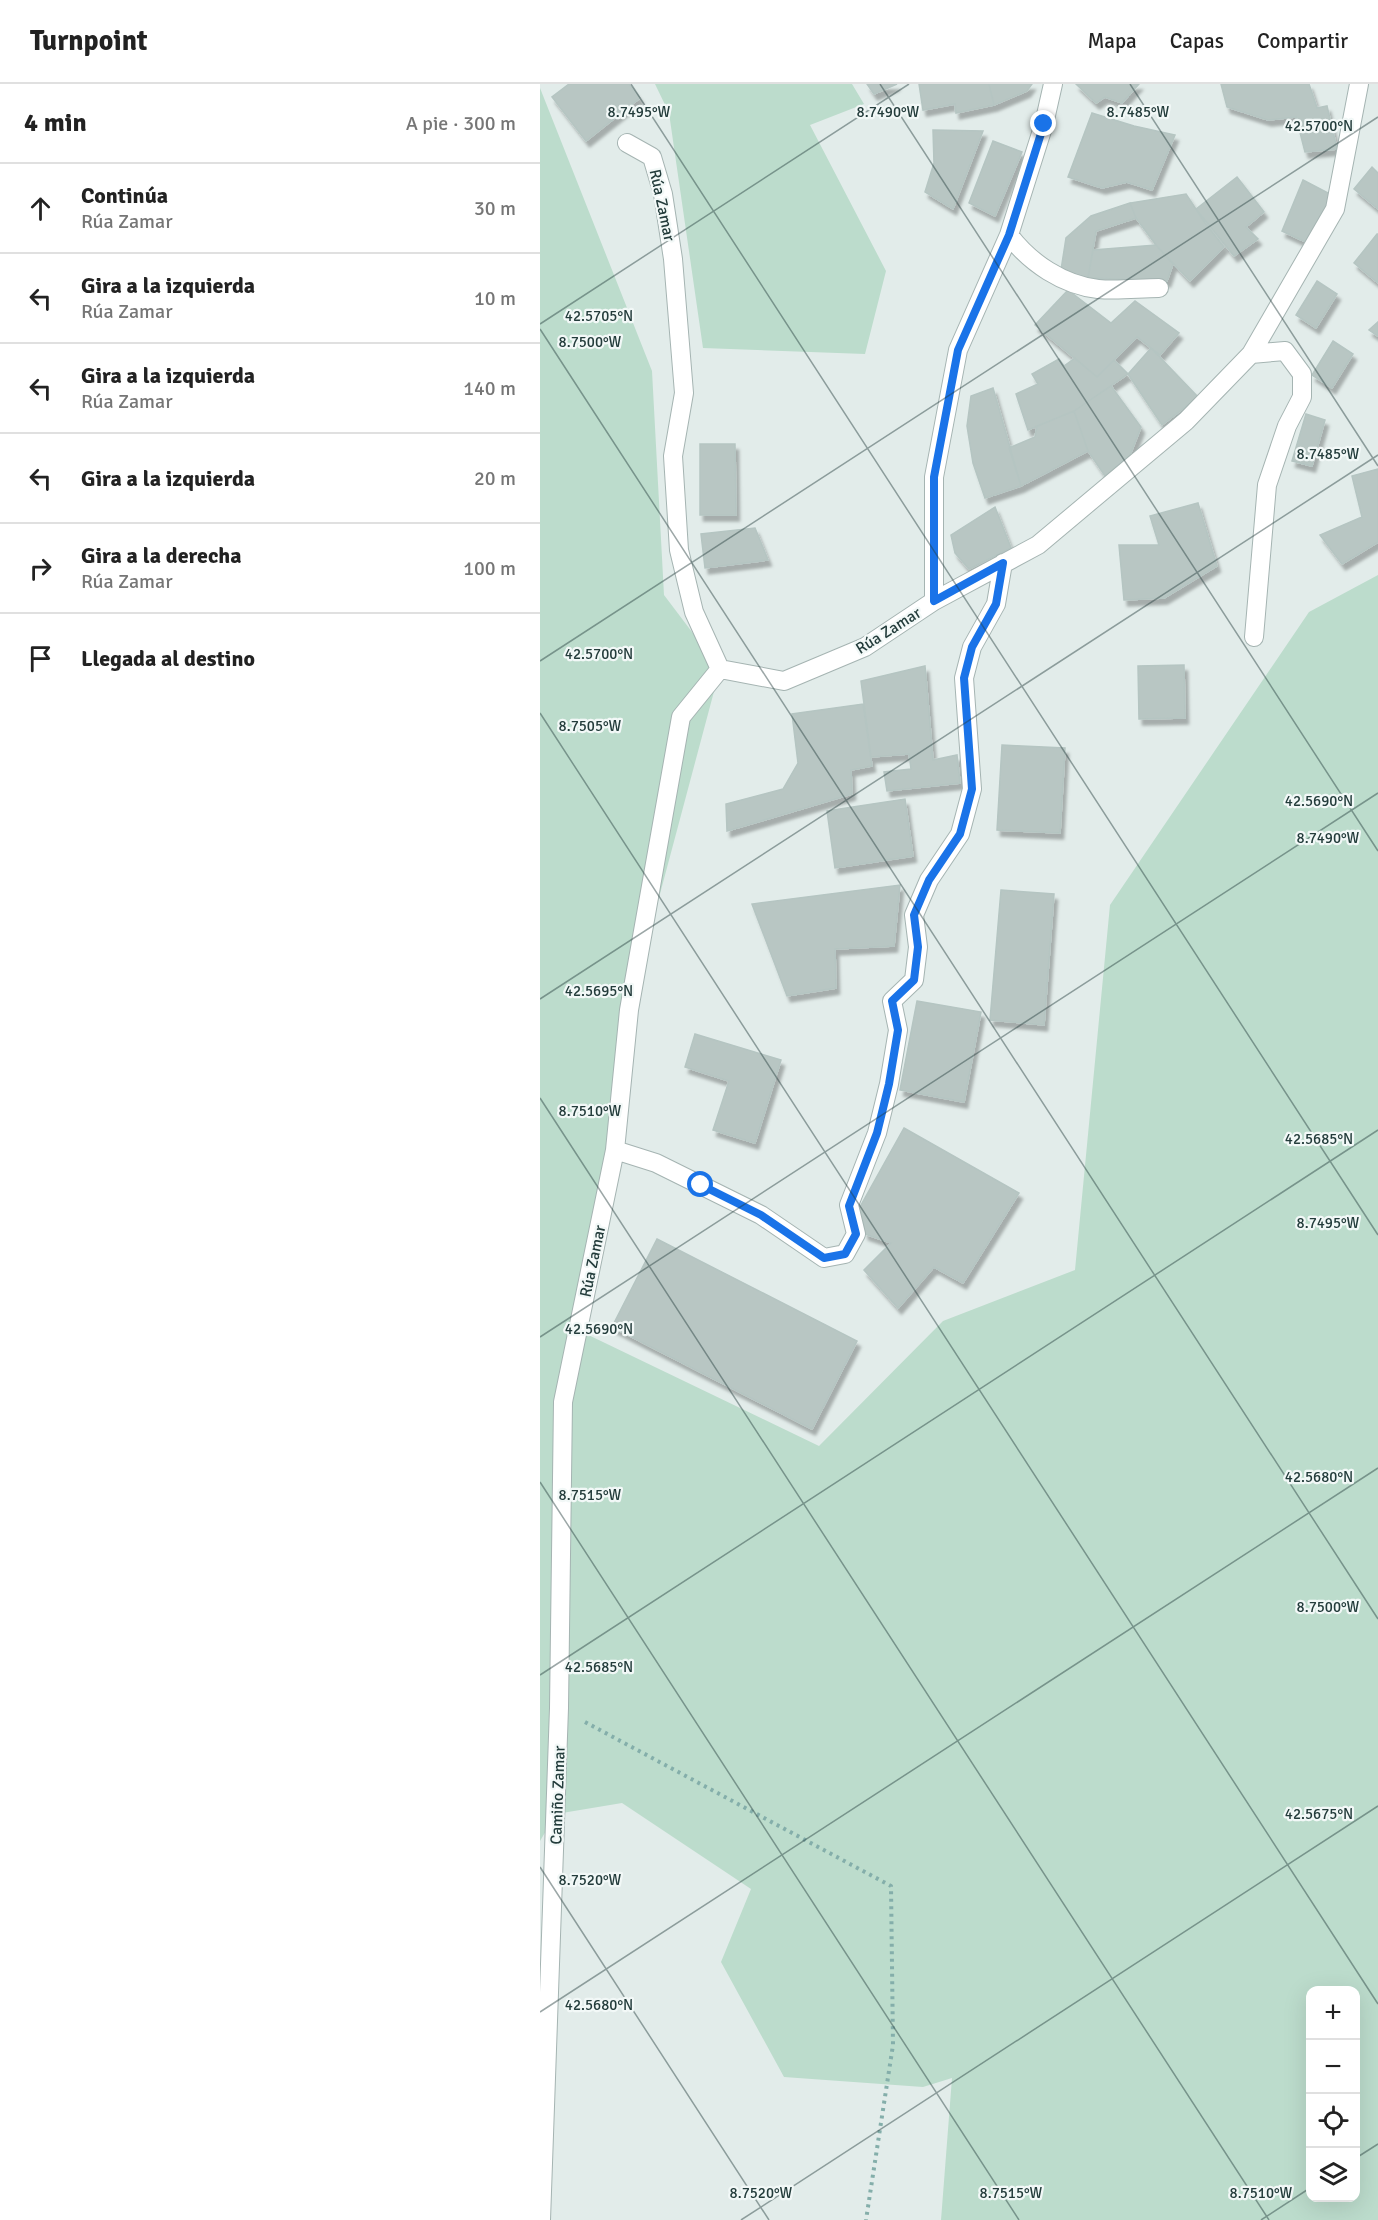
<!DOCTYPE html>
<html lang="es">
<head>
<meta charset="utf-8">
<style>
	body { margin:0; font-family:Signika,sans-serif; background:#f6f6f6; color:#222 }
	.controls { position:absolute; right:18px; bottom:18px; display:grid; overflow:hidden; border-radius:12px; box-shadow:0 6px 24px #0002 }
	.controls button { width:54px; height:54px; display:grid; place-items:center; padding:0; border:0; border-bottom:2px solid #e0e0e0; background:#fff; color:#222; font:30px sans-serif }
	.stop { position:absolute; width:18px; height:18px; margin:-14px; border:4px solid #1a73e8; border-radius:50%; background:#fff }
	.stop.end { background:#1a73e8; border-color:#fff; box-shadow:0 2px 6px #0008 }
	.list { margin:0; padding:0; list-style:none }
	h2 { display:flex; justify-content:space-between; align-items:center; height:78px; margin:0; padding:0 24px; font-size:26px }
	h2 small { font-size:20px; font-weight:400; color:#767676 }
	.list li { display:grid; grid-template-columns:39px 1fr auto; gap:18px; align-items:center; box-sizing:border-box; height:90px; padding:0 24px; border-top:2px solid #e0e0e0 }
	.list b { display:block; font-size:22px; white-space:nowrap }
	.list p { margin:0; font-size:20px; white-space:nowrap; color:#767676 }
	.list em { font-size:20px; font-style:normal; color:#767676 }
	.icon { flex:none; width:33px; height:33px; fill:none; stroke:currentColor; stroke-width:2; stroke-linecap:round; stroke-linejoin:round }
	.map { position:relative; flex:none; width:838px; height:2136px; overflow:hidden }
	header { display:flex; align-items:center; gap:36px; box-sizing:border-box; height:84px; padding:0 30px; background:#fff; border-bottom:2px solid #e0e0e0 }
	header strong { font-size:28px }
	nav { display:flex; gap:33px; margin-inline-start:auto; font-size:21px }
	main { display:flex }
	aside { flex:1; background:#fff }
	.map>svg:first-child { display:block }
	.green { fill:#bcdccc; fill-rule:evenodd }
	.building { fill:#b8c6c3; stroke:#b5c5c2; stroke-width:1.5; filter:url(#shadow) }
	.lines { fill:none; stroke-linecap:round; stroke-linejoin:round }
	.minor-casing { stroke:#a5b4b2; stroke-width:20 }
	.path { stroke:#84aeaa; stroke-width:4; stroke-dasharray:3 4.5; stroke-linecap:butt }
	.minor { stroke:#fff; stroke-width:18 }
	.route { stroke:#1a73e8; stroke-width:8 }
	.ticks { fill:none; stroke:#233c3b; stroke-width:1.5; stroke-opacity:0.45 }
	.labels { text-anchor:middle; stroke-width:4.5; stroke-linejoin:round; paint-order:stroke }
	.street-label { font-size:16px; fill:#233c3b; stroke:#f2f8f7 }
	.ticks-label { font-size:15px; text-anchor:middle; fill:#233c3b; stroke:#f2f8f7; stroke-width:4.5; stroke-linejoin:round; paint-order:stroke }
</style>
</head>
<body>
<header>
<strong>Turnpoint</strong>
<nav><a>Mapa</a><a>Capas</a><a>Compartir</a></nav>
</header>
<main>
<aside>
<h2>4 min<small>A pie · 300 m</small></h2>
<ul class="list">
<li><svg class="icon" aria-label="ahead" viewBox="0 0 24 24"><path d="M12 20V5M6 11l6-6 6 6"/></svg><div><b>Continúa</b><p>Rúa Zamar</p></div><em>30 m</em></li>
<li><svg class="icon" aria-label="left" viewBox="0 0 24 24"><path d="M17 20v-9H6M10 6l-5 5 5 5"/></svg><div><b>Gira a la izquierda</b><p>Rúa Zamar</p></div><em>10 m</em></li>
<li><svg class="icon" aria-label="left" viewBox="0 0 24 24"><path d="M17 20v-9H6M10 6l-5 5 5 5"/></svg><div><b>Gira a la izquierda</b><p>Rúa Zamar</p></div><em>140 m</em></li>
<li><svg class="icon" aria-label="left" viewBox="0 0 24 24"><path d="M17 20v-9H6M10 6l-5 5 5 5"/></svg><div><b>Gira a la izquierda</b></div><em>20 m</em></li>
<li><svg class="icon" aria-label="right" viewBox="0 0 24 24"><path d="M7 20v-9h11M14 6l5 5-5 5"/></svg><div><b>Gira a la derecha</b><p>Rúa Zamar</p></div><em>100 m</em></li>
<li><svg class="icon" aria-label="arrive" viewBox="0 0 24 24"><path d="M6 21V4h12l-3 4 3 4H6"/></svg><div><b>Llegada al destino</b></div></li>
</ul>
</aside>
<div class="map">
<svg width="838" height="2136" viewBox="0 0 838 2136">
	<defs>
		<filter id="shadow"><feDropShadow dx="3.5" dy="6" stdDeviation="1.5" flood-color="#0004"/></filter>
	</defs>
	<rect width="100%" height="100%" fill="#e2ecea"/>
	<path class="green" d="M115,0H312L324,20L270,41L346,187L325,270L163,264L129,29Z
		M0,4L112,287L124,511L180,585L89,926L38,1246L279,1362L403,1237L535,1186L570,821L769,528L838,491V2136H401L412,1994L383,2003L244,1993L181,1878L211,1805L82,1719L16,1730L0,1757ZM770,1906H816V2114H770Z"/>
	<path class="building" d="M29,0H89L100,14L46,57L12,13Z
		M327,0H357L334,10Z
		M379,0H449L454,21L416,29L415,20L383,26Z
		M449,0H492L487,7L454,21Z
		M536,0H599L582,19L565,13L556,19Z
		M681,0H769L777,24L787,22L797,65L765,68L756,33L728,36L687,23Z
		M552,29L594,42L635,51L612,106L587,98L562,104L528,93Z
		M393,46L443,47L413,125L385,108L394,79Z
		M453,57L482,68L455,132L429,119Z
		M832,83L838,89V125L814,105Z
		M697,93L724,128L706,143L718,155L694,172L656,125Z
		M763,96L792,111L768,159L742,147Z
		M646,110L665,139L684,163L650,197L616,161L596,134L590,119Z
		M590,119L596,134L556,147L548,194L521,186L526,154L551,132Z
		M837,150H838V199L814,179Z
		M616,161L633,180L627,197L548,194L553,166Z
		M777,197L797,210L776,244L756,231Z
		M528,206L571,239L595,217L639,249L620,271L597,253L557,293L495,241Z
		M838,238V252L829,246Z
		M793,257L813,270L792,304L772,291Z
		M611,264L658,313L622,341L588,290Z
		M535,274L557,293L574,276L588,290L534,327L488,346L476,310L498,300L492,290L519,275L524,282Z
		M571,302L601,343L590,371L565,392L548,367L534,327Z
		M453,304L481,402L445,414L433,379L427,342L431,312Z
		M534,327L548,367L481,402L469,364L495,353L497,342Z
		M766,330L785,336L772,382L752,377Z
		M160,360H195L196,431H160Z
		M838,385V458L802,480L780,451L822,433L812,392Z
		M658,419L677,482L624,514L584,516L579,461H619L610,432Z
		M455,423L471,464L429,485L415,469L411,451Z
		M215,444L228,476L165,484L161,450Z
		M644,581L645,634L599,635L598,582Z
		M385,582L393,676L417,671L420,699L347,707L344,688L371,685L369,670L331,673L321,597Z
		M323,620L332,682L311,686L312,710L187,747L186,720L243,705L258,679L252,630Z
		M462,661L525,664L520,749L457,746Z
		M365,715L373,772L295,784L287,727Z
		M360,801L354,862L295,865L296,904L247,912L212,820Z
		M461,806L514,810L504,941L450,936Z
		M377,917L441,928L424,1018L360,1006Z
		M155,950L241,976L215,1059L173,1046L189,997L145,983Z
		M364,1044L479,1109L423,1199L394,1183L358,1224L324,1186L351,1159L325,1150L320,1123Z
		M117,1155L317,1257L272,1345L72,1243Z"/>
	<g class="lines">
		<g class="minor-casing">
			<path id="minor" d="M87,59L112,73L123,110L133,175L144,309L133,372L139,466L154,528L180,585
				M469,151C490,179 523,201 558,205C578,207 600,204 619,204
				M711,270L745,267L762,290V313L747,342L727,401L714,553
				M394,517L498,461L646,337L711,270L795,125L819,0
				M75,1066L116,1079L221,1131L284,1174L305,1170L316,1150L309,1121L337,1049L349,1000L358,946L352,917L374,896L378,863L374,831L389,796L420,750L432,705L424,594L432,563L456,520L463,479
				M1,2136L19,1624L23,1318L75,1066L89,926L141,633L180,585L244,597L325,563L394,517V393L418,266L469,151L504,40L513,0"/>
		</g>
		<path class="path" d="M45,1638L351,1802L353,1961L326,2136"/>
		<use href="#minor" class="minor"/>
	</g>
	<g class="lines">
		<path class="route" d="M161,1101L221,1131L284,1174L305,1170L316,1150L309,1122L337,1049L349,1000L358,946L352,917L374,896L378,863L374,831L389,796L420,750L432,705L424,594L432,563L456,520L463,479L394,517V393L418,266L469,151L504,40"/>
	</g>
	<path class="ticks" d="M91,0L838,1151M340,0L838,767M590,0L838,382M0,240L369,0M0,245L838,1535M0,577L838,33M0,629L838,1920M0,915L838,371M0,1014L729,2136M0,1253L838,709M0,1398L479,2136M0,1591L838,1046M0,1783L229,2136M0,1928L838,1384M816,2074L838,2060M201,2136L838,1722M721,2136L770,2104"/>
	<g class="labels">
		<g class="street-label">
			<text transform="translate(123 121) rotate(78)" y="6">Rúa Zamar</text>
			<text transform="translate(348 546) rotate(-32)" y="6">Rúa Zamar</text>
			<text transform="translate(52 1177) rotate(-78)" y="6">Rúa Zamar</text>
			<text transform="translate(17 1711) rotate(-88)" y="6">Camiño Zamar</text>
		</g>
	</g>
	<g class="ticks-label">
		<text x="99" y="33">8.7495°W</text>
		<text x="348" y="33">8.7490°W</text>
		<text x="598" y="33">8.7485°W</text>
		<text x="779" y="47">42.5700°N</text>
		<text x="59" y="237">42.5705°N</text>
		<text x="50" y="263">8.7500°W</text>
		<text x="788" y="375">8.7485°W</text>
		<text x="59" y="575">42.5700°N</text>
		<text x="50" y="647">8.7505°W</text>
		<text x="779" y="722">42.5690°N</text>
		<text x="788" y="759">8.7490°W</text>
		<text x="59" y="912">42.5695°N</text>
		<text x="50" y="1032">8.7510°W</text>
		<text x="779" y="1060">42.5685°N</text>
		<text x="788" y="1144">8.7495°W</text>
		<text x="59" y="1250">42.5690°N</text>
		<text x="779" y="1398">42.5680°N</text>
		<text x="50" y="1416">8.7515°W</text>
		<text x="788" y="1528">8.7500°W</text>
		<text x="59" y="1588">42.5685°N</text>
		<text x="779" y="1735">42.5675°N</text>
		<text x="50" y="1801">8.7520°W</text>
		<text x="59" y="1926">42.5680°N</text>
		<text x="221" y="2114">8.7520°W</text>
		<text x="471" y="2114">8.7515°W</text>
		<text x="721" y="2114">8.7510°W</text>
	</g>
</svg>
<div class="controls">
<button>+</button>
<button>−</button>
<button><svg class="icon" aria-label="locate" viewBox="0 0 24 24"><circle cx="12" cy="12" r="6"/><path d="M12 2v4M12 18v4M2 12h4M18 12h4"/></svg></button>
<button><svg class="icon" aria-label="layers" viewBox="0 0 24 24"><path d="M12 4l9 5-9 5-9-5zM3 14l9 5 9-5"/></svg></button>
</div>
<div class="stop" style="left:161px;top:1101px"></div>
<div class="stop end" style="left:504px;top:40px"></div>
</div>
</main>
</body>
</html>
